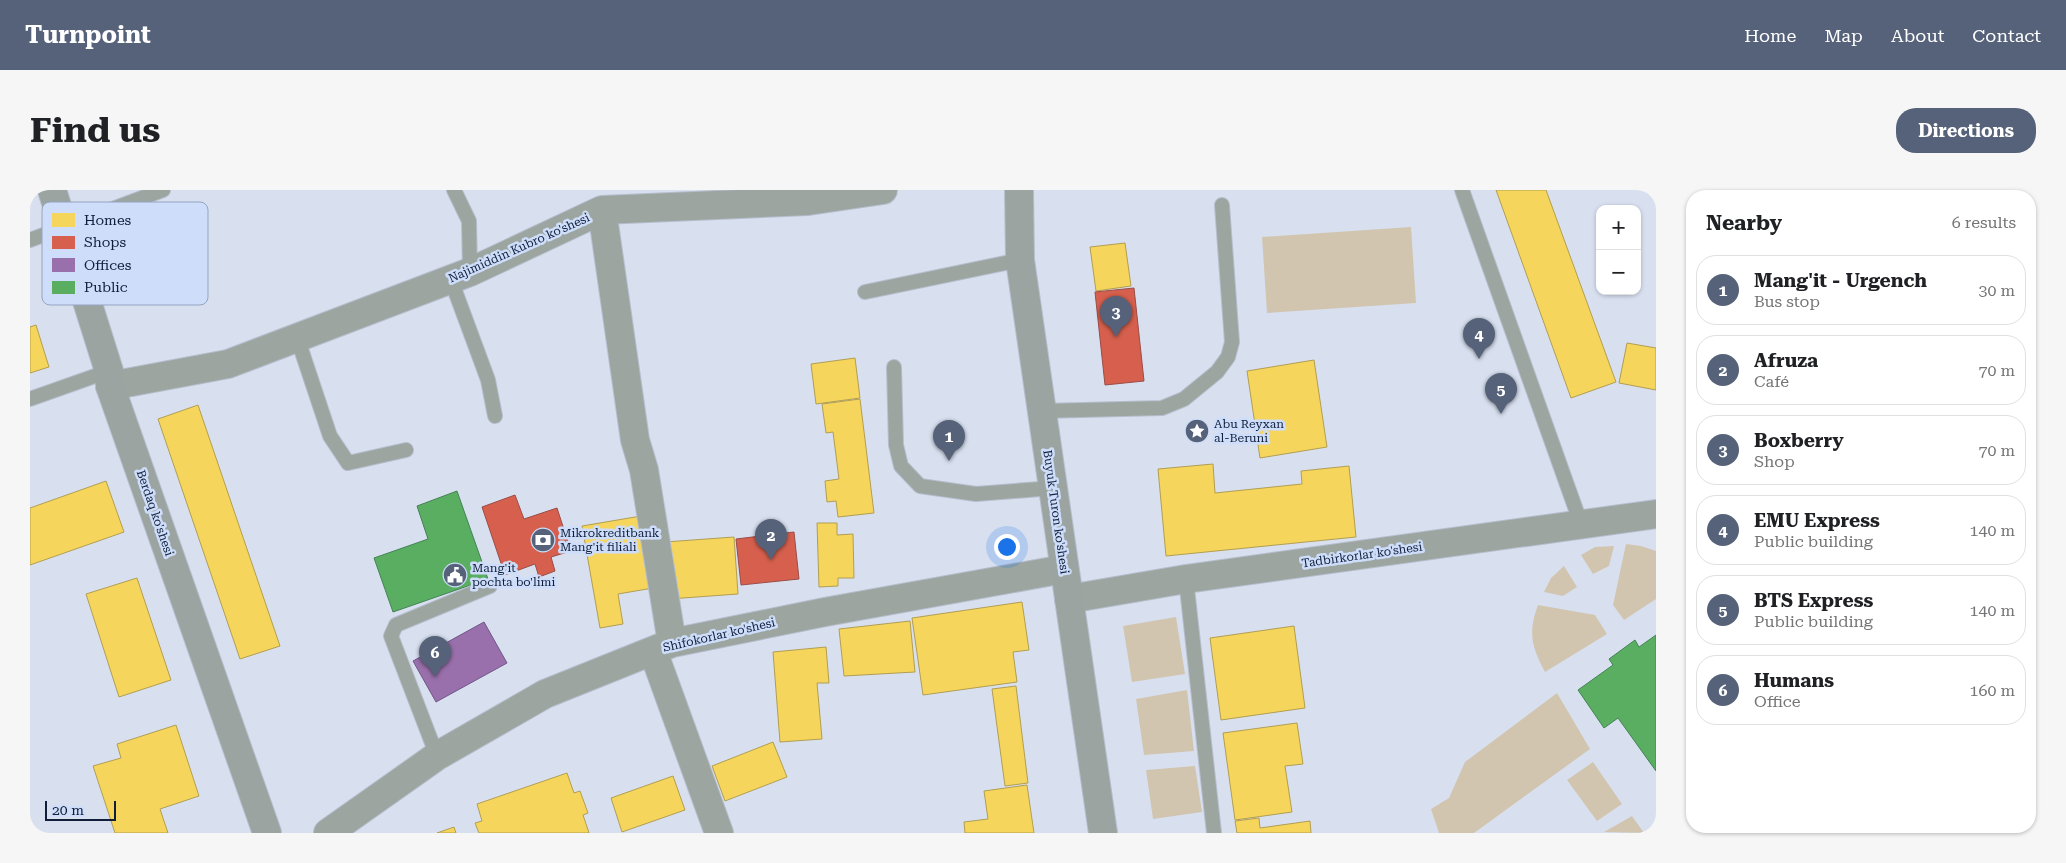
<!DOCTYPE html>
<html lang="en">
<head>
<meta charset="utf-8">
<style>
	body { margin:0; font-family:"Roboto Serif",serif; background:#f6f6f6; color:#202124 }
	.controls { position:absolute; right:15px; top:15px; display:grid; overflow:hidden; border-radius:10px; box-shadow:0 1px 4px #0004 }
	.controls button { width:45px; height:45px; display:grid; place-items:center; padding:0; border:0; border-bottom:1px solid #e0e0e0; background:#fff; color:#202124; font:25px sans-serif }
	.scale { position:absolute; left:15px; bottom:12px; width:71px; box-sizing:border-box; padding-left:5px; border:2px solid #101e39; border-top:0; font-size:14px; line-height:18px; white-space:nowrap; color:#101e39; -webkit-text-stroke:4px #cdddfa; paint-order:stroke }
	.you { position:absolute; left:976px; top:356px; width:18px; height:18px; margin:-12px; border:4px solid #fff; border-radius:50%; background:#1a73e8; box-shadow:0 0 0 8px #1a73e833 }
	.badge { display:grid; place-items:center; width:32px; height:32px; border-radius:50%; background:#566279; color:#fff; font-size:16px; font-weight:700 }
	.pin { position:absolute; translate:-50% -41px; filter:drop-shadow(0 1px 2px #0008) }
	.pin::after { content:''; position:absolute; top:26px; width:18px; height:15px; background:inherit; clip-path:polygon(0 0,100% 0,50% 100%) }
	.list { margin:0; padding:0; list-style:none }
	h2 { display:flex; justify-content:space-between; align-items:center; height:65px; margin:0; padding:0 20px; font-size:21px }
	h2 small { font-size:16px; font-weight:400; color:#757577 }
	.list li { display:grid; grid-template-columns:32px 1fr auto; gap:15px; align-items:center; box-sizing:border-box; height:70px; margin:0 10px 10px; padding:0 10px; border:1px solid #e0e0e0; border-radius:20px }
	.list b { display:block; font-size:19px; white-space:nowrap }
	.list p { margin:0; font-size:16px; white-space:nowrap; color:#757577 }
	.list em { font-size:16px; font-style:normal; color:#757577 }
	.map { position:relative; flex:none; width:1626px; height:643px; overflow:hidden; border-radius:20px }
	header { display:flex; align-items:center; gap:30px; box-sizing:border-box; height:70px; padding:0 25px; background:#566279; color:#fff }
	header strong { font-size:24px }
	nav { display:flex; gap:28px; margin-inline-start:auto; font-size:18px }
	.intro { display:flex; align-items:center; justify-content:space-between; box-sizing:border-box; height:120px; padding:0 30px }
	h1 { margin:0; font-size:35px }
	.button { padding:12px 22px; border-radius:20px; background:#566279; color:#fff; font-size:18px; font-weight:700 }
	main { display:flex; gap:30px; padding:0 30px }
	aside { flex:1; background:#fff; border-radius:20px; box-shadow:0 1px 4px #0004 }
	.map>svg:first-child { display:block }
	.green { fill:#d1c5b0 }
	.homes { fill:#f6d55c; stroke:#b19e52 }
	.shops { fill:#d6604d; stroke:#9b4c47 }
	.offices { fill:#9970ab; stroke:#705789 }
	.public { fill:#5aae61; stroke:#448355 }
	.lines { fill:none; stroke-linecap:round; stroke-linejoin:round }
	.lane-casing { stroke:#b6becd; stroke-width:16 }
	.street-casing { stroke:#b6becd; stroke-width:30 }
	.secondary-casing { stroke:#b6becd; stroke-width:30 }
	.lane { stroke:#9ca59f; stroke-width:14 }
	.street { stroke:#9ca59f; stroke-width:28 }
	.secondary { stroke:#9ca4a1; stroke-width:28 }
	.labels { text-anchor:middle; stroke-width:5; stroke-linejoin:round; paint-order:stroke }
	.street-label { font-size:12px; fill:#101e39; stroke:#cdddfa }
	.poi-label { font-size:12px; fill:#101e39; stroke:#cdddfa; text-anchor:start }
	.key { fill:#cdddfa; stroke:#94a4c0; stroke-width:1 }
	.key-label { font-size:14px; fill:#101e39 }
</style>
</head>
<body>
<header>
<strong>Turnpoint</strong>
<nav><a>Home</a><a>Map</a><a>About</a><a>Contact</a></nav>
</header>
<div class="intro"><h1>Find us</h1><a class="button">Directions</a></div>
<main>
<div class="map">
<svg width="1626" height="643" viewBox="0 0 1626 643">
	<rect width="100%" height="100%" fill="#d8e0f0"/>
	<path class="green" d="M1381,37L1386,113L1237,123L1232,47Z
		M1596,354L1611,356L1626,361V409L1594,430L1583,415Z
		M1584,356L1579,376L1563,384L1551,365L1565,357Z
		M1534,376L1547,397L1533,406L1514,402L1521,388Z
		M1508,415L1565,425L1577,444L1515,482C1501,456 1498,442 1508,415Z
		M1146,427L1155,484L1102,492L1093,436Z
		M1157,500L1164,561L1114,565L1106,509Z
		M1527,503L1560,559L1444,643H1409L1401,619L1419,608L1435,572Z
		M1563,572L1592,614L1567,631L1537,590Z
		M1165,576L1172,622L1123,629L1116,580Z
		M1602,626L1614,643L1574,642Z"/>
	<path class="homes" d="M1466,0H1516L1586,192L1541,208Z
		M1095,53L1101,96L1066,101L1060,57Z
		M6,135L19,177L0,183V137Z
		M1597,153L1626,158V200L1589,193Z
		M825,168L830,208L786,214L781,174Z
		M1284,170L1297,257L1230,268L1217,181Z
		M830,209L844,323L808,327L806,311L797,312L795,291L809,289L803,242L796,243L792,214Z
		M168,215L250,456L210,469L128,229Z
		M1183,274L1185,303L1272,294L1271,281L1319,276L1326,347L1136,366L1128,279Z
		M76,291L94,342L0,375V318Z
		M611,326L623,398L588,404L593,434L570,438L552,336Z
		M787,333H807V345L823,344L824,388H808V396L789,397Z
		M704,347L708,404L639,409L635,352Z
		M107,388L141,490L89,507L56,404Z
		M992,412L999,460L983,462L987,492L893,505L882,428Z
		M880,431L885,482L814,486L809,439Z
		M1264,436L1275,518L1191,530L1180,448Z
		M796,457L799,493H787L792,549L750,552L743,462Z
		M986,496L998,593L975,596L962,499Z
		M1267,533L1273,574L1255,576L1262,622L1205,630L1193,543Z
		M146,535L169,606L130,619L138,643H85L63,576L91,568L87,554Z
		M743,552L757,587L695,611L682,576Z
		M537,583L544,603L550,601L558,623L553,625L559,643H449L445,633L452,631L447,614Z
		M643,586L655,620L592,642L581,608Z
		M997,595L1004,643H935L934,632L958,629L954,601Z
		M1229,628L1230,638L1280,631L1281,643H1207L1205,631Z
		M424,637L426,643H407Z"/>
	<path class="shops" d="M1104,98L1114,191L1075,195L1065,102Z
		M485,305L494,329L527,318L541,361L521,367L525,381L509,387L505,374L475,385L452,317Z
		M764,342L769,389L711,395L706,349Z"/>
	<path class="offices" d="M454,432L477,473L406,512L383,471Z"/>
	<path class="public" d="M427,301L458,389L363,422L344,368L398,349L387,316Z
		M1626,445V581L1588,528L1574,538L1548,500L1583,475L1579,469L1605,450L1609,457Z"/>
	<g class="lines">
		<g class="lane-casing">
			<path id="lane" d="M424,0L439,31L440,82
				M1432,0L1551,334
				M0,50L133,0
				M421,90L458,190L465,226
				M835,102L990,70
				M267,147L300,246L318,273L376,260
				M864,177L866,255L871,276L890,296L946,304L1023,298
				M0,209L79,181
				M1012,221L1132,218L1154,209L1187,182L1198,167L1202,152L1192,15
				M1156,389L1184,643
				M407,566L361,446L366,435L460,396"/>
		</g>
		<g class="street-casing">
			<path id="street" d="M572,20L605,250L614,280L642,453
				M80,196L198,174L440,82L572,20L778,11L853,0
				M1039,409L1156,389L1626,324
				M623,461L689,643
				M298,643L407,566L515,504L642,453L795,422L1034,379"/>
		</g>
		<g class="secondary-casing">
			<path id="secondary" d="M22,0L79,181L80,196L237,643
				M989,0L990,70L1073,643"/>
		</g>
		<use href="#lane" class="lane"/>
		<use href="#street" class="street"/>
		<use href="#secondary" class="secondary"/>
	</g>
	<defs>
		<g id="sight-disc" transform="scale(1.25)"><circle r="9.5" fill="#566279" stroke="#cdddfa"/><path d="M0-6L1.8-2.2L6-1.7L2.9 1.2L3.7 5.4L0 3.3L-3.7 5.4L-2.9 1.2L-6-1.7L-1.8-2.2Z" fill="#fff"/></g>
		<g id="bank-disc" transform="scale(1.25)"><circle r="9.5" fill="#566279" stroke="#cdddfa"/><path d="M-6-4H6V4H-6ZM0-2.3a2.3 2.3 0 1 0 0 4.6a2.3 2.3 0 1 0 0-4.6Z" fill="#fff"/></g>
		<g id="civic-disc" transform="scale(1.25)"><circle r="9.5" fill="#566279" stroke="#cdddfa"/><path d="M-.6-6.5H3V-4.5H.6V-3L4-1V1h2V6H-6V1h2V-1L-.6-3ZM-1.2 2.5V6h2.4V2.5Z" fill="#fff"/></g>
	</defs>
	<g fill-rule="evenodd">
		<use href="#sight-disc" x="1167" y="241"/>
		<use href="#bank-disc" x="513" y="350"/>
		<use href="#civic-disc" x="425" y="385"/>
	</g>
	<g class="labels">
		<g class="street-label">
			<text transform="translate(489 58) rotate(-24)" y="4">Najimiddin Kubro ko'shesi</text>
			<text transform="translate(1026 322) rotate(82)" y="4">Buyuk Turon ko'shesi</text>
			<text transform="translate(125 323) rotate(71)" y="4">Berdaq ko'shesi</text>
			<text transform="translate(1332 365) rotate(-8)" y="4">Tadbirkorlar ko'shesi</text>
			<text transform="translate(689 445) rotate(-13)" y="4">Shifokorlar ko'shesi</text>
		</g>
		<g class="poi-label">
			<text x="1184" y="238">Abu Reyxan<tspan x="1184" dy="14">al-Beruni</tspan></text>
			<text x="530" y="347">Mikrokreditbank<tspan x="530" dy="14">Mang'it filiali</tspan></text>
			<text x="442" y="382">Mang'it<tspan x="442" dy="14">pochta bo'limi</tspan></text>
		</g>
	</g>
	<rect x="12" y="12" width="166" height="103" rx="8" class="key"/>
	<rect x="22" y="23" width="23" height="14" fill="#f6d55c"/>
	<rect x="22" y="46" width="23" height="13" fill="#d6604d"/>
	<rect x="22" y="68" width="23" height="14" fill="#9970ab"/>
	<rect x="22" y="91" width="23" height="13" fill="#5aae61"/>
	<g class="key-label">
		<text x="54" y="35">Homes</text>
		<text x="54" y="57">Shops</text>
		<text x="54" y="80">Offices</text>
		<text x="54" y="102">Public</text>
	</g>
</svg>
<div class="controls">
<button>+</button>
<button>−</button>
</div>
<div class="scale">20 m</div>
<div class="you"></div>
<div class="pin badge" style="left:919px;top:271px">1</div>
<div class="pin badge" style="left:741px;top:370px">2</div>
<div class="pin badge" style="left:1086px;top:147px">3</div>
<div class="pin badge" style="left:1449px;top:169px">4</div>
<div class="pin badge" style="left:1471px;top:224px">5</div>
<div class="pin badge" style="left:405px;top:487px">6</div>
</div>
<aside>
<h2>Nearby<small>6 results</small></h2>
<ul class="list">
<li><span class="badge">1</span><div><b>Mang'it - Urgench</b><p>Bus stop</p></div><em>30 m</em></li>
<li><span class="badge">2</span><div><b>Afruza</b><p>Café</p></div><em>70 m</em></li>
<li><span class="badge">3</span><div><b>Boxberry</b><p>Shop</p></div><em>70 m</em></li>
<li><span class="badge">4</span><div><b>EMU Express</b><p>Public building</p></div><em>140 m</em></li>
<li><span class="badge">5</span><div><b>BTS Express</b><p>Public building</p></div><em>140 m</em></li>
<li><span class="badge">6</span><div><b>Humans</b><p>Office</p></div><em>160 m</em></li>
</ul>
</aside>
</main>
</body>
</html>
